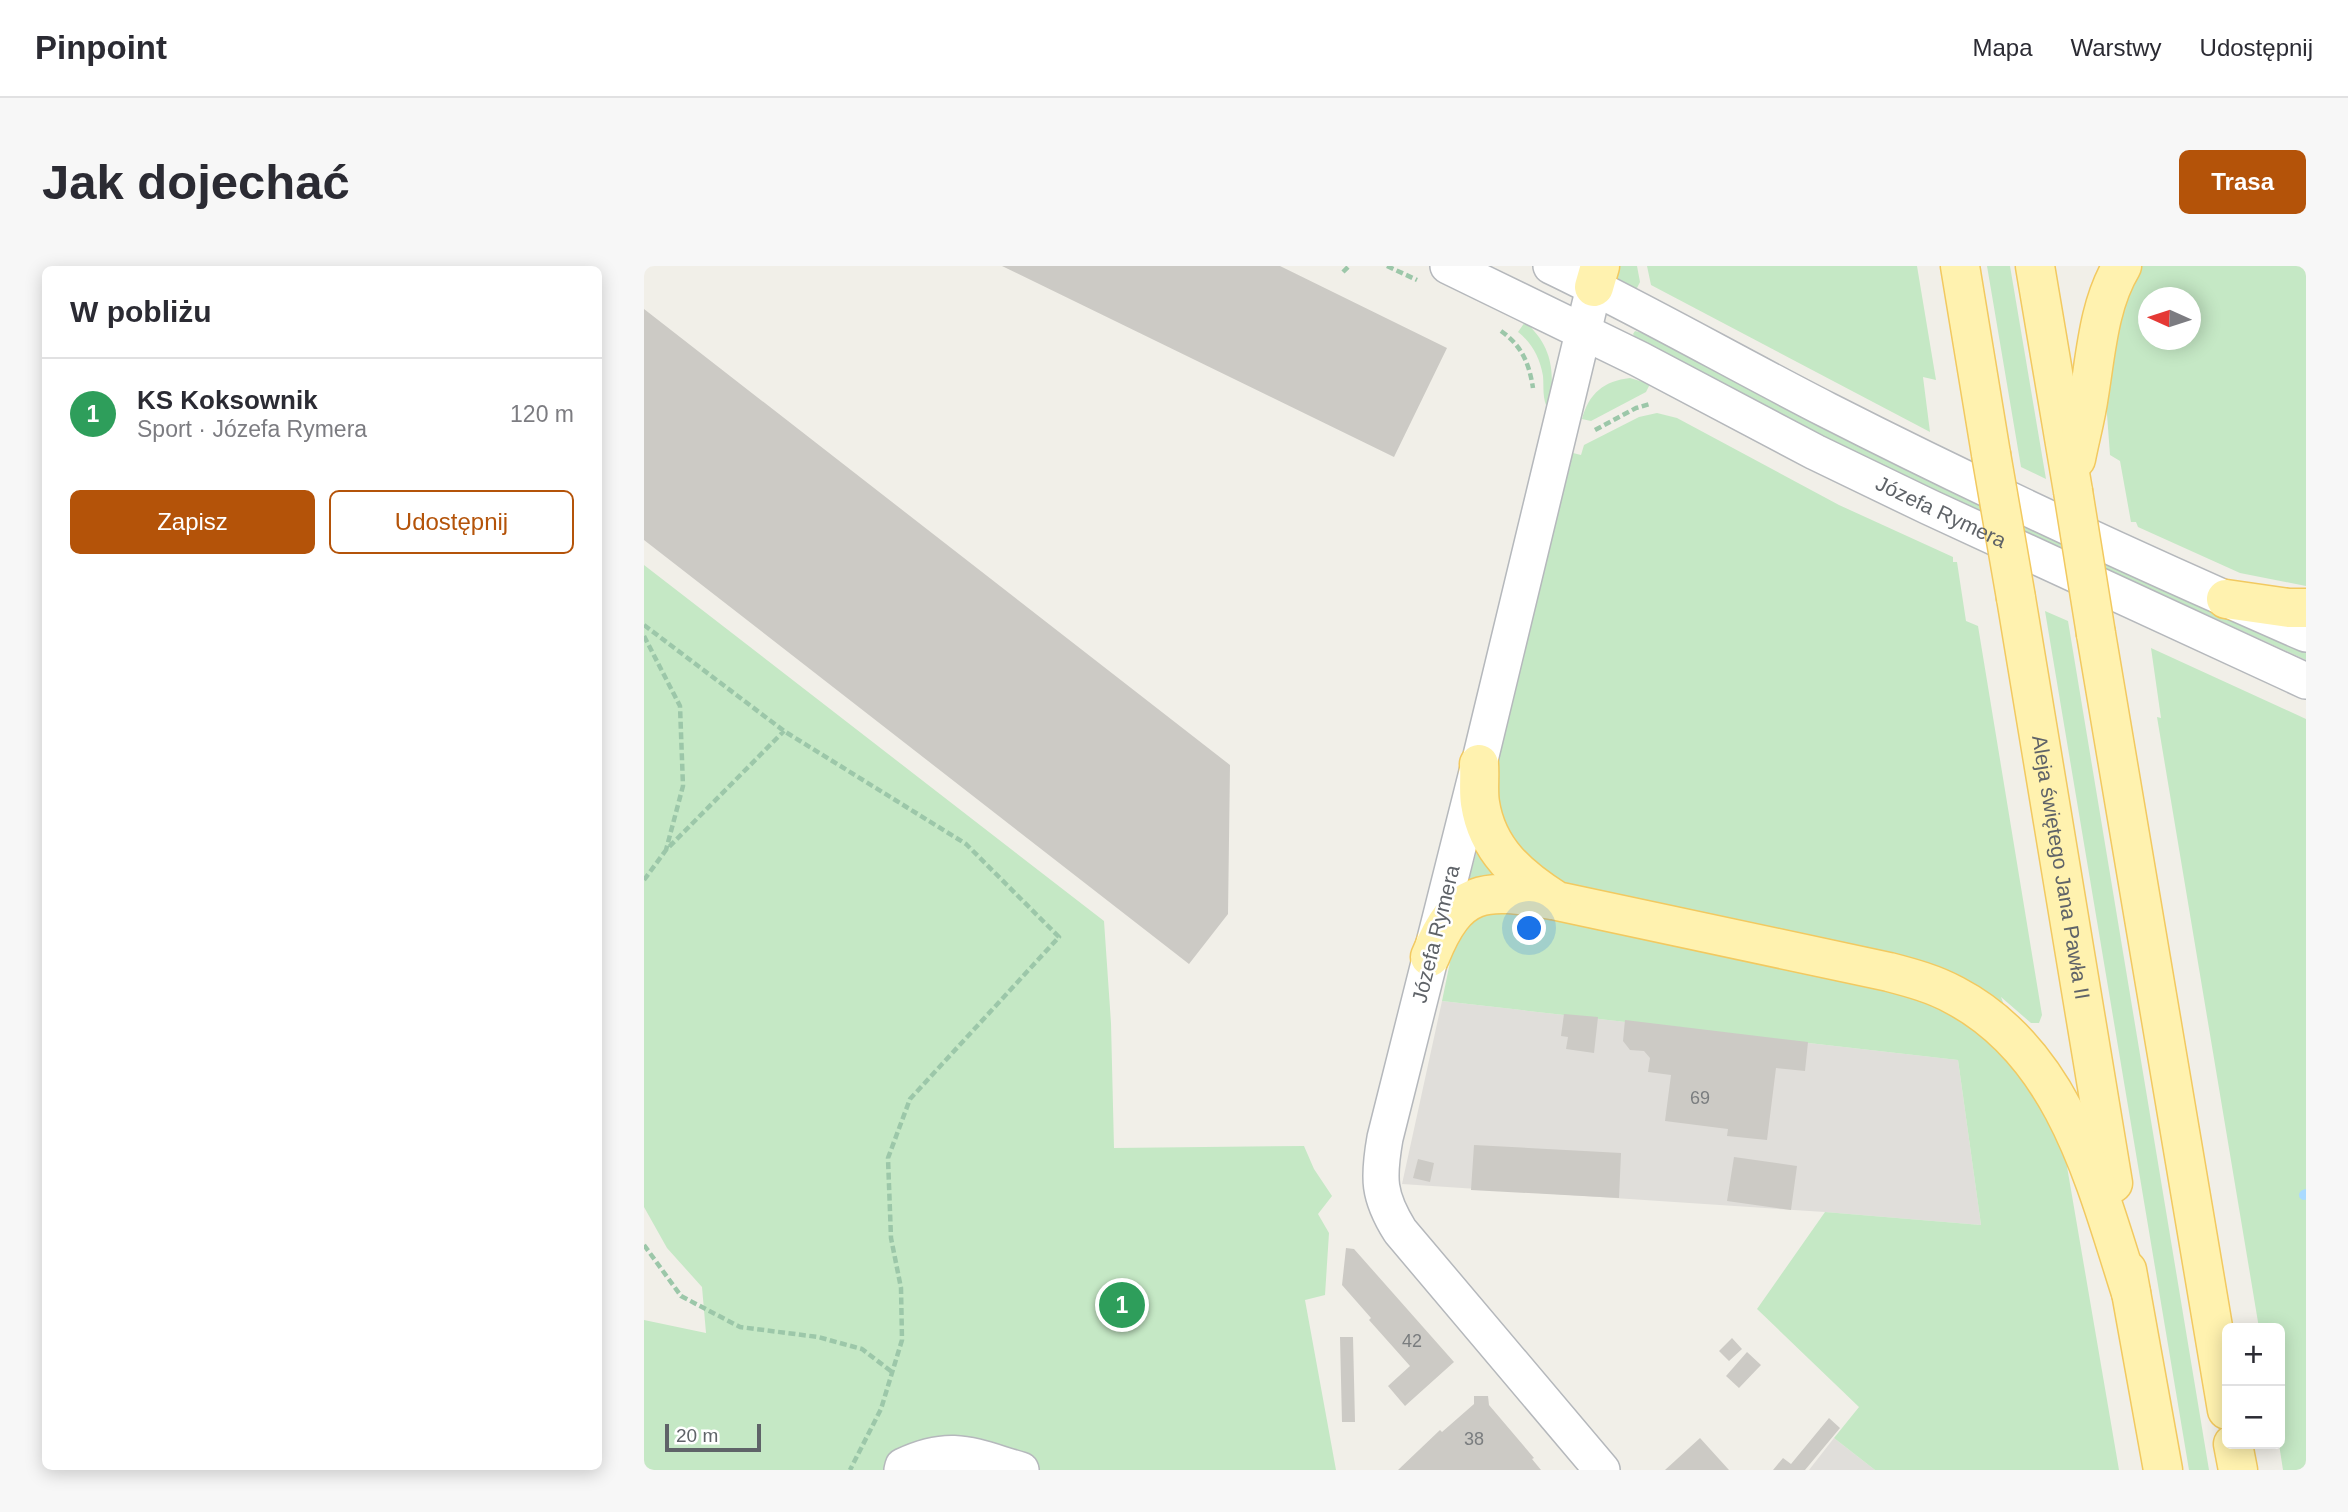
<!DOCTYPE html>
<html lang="pl">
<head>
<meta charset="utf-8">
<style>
	body { margin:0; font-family:Helvetica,sans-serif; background:#f7f7f7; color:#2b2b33 }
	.controls { position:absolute; right:21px; bottom:21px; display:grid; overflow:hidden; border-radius:10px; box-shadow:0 4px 18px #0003 }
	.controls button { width:63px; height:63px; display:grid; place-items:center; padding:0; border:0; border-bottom:2px solid #e1e1e2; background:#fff; color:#2b2b33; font:35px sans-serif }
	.compass { position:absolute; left:1494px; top:21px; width:63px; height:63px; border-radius:50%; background:#fff; box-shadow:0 4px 18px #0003; rotate:273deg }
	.scale { position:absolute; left:21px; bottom:18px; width:96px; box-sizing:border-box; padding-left:7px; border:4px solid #5f6368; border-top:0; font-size:19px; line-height:24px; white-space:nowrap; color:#5f6368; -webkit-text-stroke:5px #fff; paint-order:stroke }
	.you { position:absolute; left:886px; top:663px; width:24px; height:24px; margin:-18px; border:5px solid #fff; border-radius:50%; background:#1a73e8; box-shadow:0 0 0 10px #1a73e833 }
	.badge { display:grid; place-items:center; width:46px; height:46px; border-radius:50%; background:#b45309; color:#fff; font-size:23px; font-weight:700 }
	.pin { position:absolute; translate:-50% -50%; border:4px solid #fff; box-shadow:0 2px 7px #0006 }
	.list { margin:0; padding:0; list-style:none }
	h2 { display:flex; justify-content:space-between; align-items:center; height:91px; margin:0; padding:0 28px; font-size:30px }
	h2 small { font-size:23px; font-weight:400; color:#7c7c81 }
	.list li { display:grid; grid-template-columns:46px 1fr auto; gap:21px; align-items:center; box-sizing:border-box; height:112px; padding:0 28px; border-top:2px solid #e1e1e2 }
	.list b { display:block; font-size:26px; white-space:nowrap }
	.list p { margin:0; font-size:23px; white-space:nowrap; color:#7c7c81 }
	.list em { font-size:23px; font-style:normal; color:#7c7c81 }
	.actions { display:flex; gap:14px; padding:21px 28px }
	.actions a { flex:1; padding:16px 0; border:2px solid #b45309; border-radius:10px; text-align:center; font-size:24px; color:#b45309 }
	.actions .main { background:#b45309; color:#fff }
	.map { position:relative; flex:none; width:1662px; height:1204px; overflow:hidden; border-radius:10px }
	header { display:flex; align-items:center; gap:42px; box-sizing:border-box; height:98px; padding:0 35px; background:#fff; border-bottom:2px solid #e1e1e2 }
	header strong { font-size:33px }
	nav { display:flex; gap:38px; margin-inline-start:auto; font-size:24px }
	.intro { display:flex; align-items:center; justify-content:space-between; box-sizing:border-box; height:168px; padding:0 42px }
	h1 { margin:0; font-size:49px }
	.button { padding:18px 32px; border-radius:10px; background:#b45309; color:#fff; font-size:24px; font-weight:700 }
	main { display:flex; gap:42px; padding:0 42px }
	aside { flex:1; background:#fff; border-radius:10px; box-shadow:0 4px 18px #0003 }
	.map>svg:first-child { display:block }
	.industrial { fill:#e0deda }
	.green { fill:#c5e8c5; fill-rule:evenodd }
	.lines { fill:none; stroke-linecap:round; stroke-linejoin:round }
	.stream { stroke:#aadaff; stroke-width:10 }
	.building { fill:#cccac5 }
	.minor-casing { stroke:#b5b8bc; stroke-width:38 }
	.major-casing { stroke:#f2c960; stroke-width:41 }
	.path { stroke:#9cc7a9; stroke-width:4.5; stroke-dasharray:7 3.5; stroke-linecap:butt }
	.minor { stroke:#fff; stroke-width:35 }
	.major { stroke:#fff2af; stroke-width:38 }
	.major-bridge-casing { stroke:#f2c960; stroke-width:41; stroke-linecap:butt }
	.major-bridge { stroke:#fff2af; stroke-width:38 }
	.labels { text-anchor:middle; stroke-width:5; stroke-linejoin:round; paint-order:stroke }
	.number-label { font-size:18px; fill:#7a7d7f }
	.street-label { font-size:21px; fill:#5f6368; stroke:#fff }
</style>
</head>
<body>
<header>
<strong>Pinpoint</strong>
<nav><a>Mapa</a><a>Warstwy</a><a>Udostępnij</a></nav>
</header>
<div class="intro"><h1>Jak dojechać</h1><a class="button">Trasa</a></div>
<main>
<aside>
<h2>W pobliżu<small></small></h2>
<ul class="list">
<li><span class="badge" style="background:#2e9e5b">1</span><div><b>KS Koksownik</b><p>Sport · Józefa Rymera</p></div><em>120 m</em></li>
</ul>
<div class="actions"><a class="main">Zapisz</a><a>Udostępnij</a></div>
</aside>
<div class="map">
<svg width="1662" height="1204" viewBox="0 0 1662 1204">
	<rect width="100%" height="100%" fill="#f1efe8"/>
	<path class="industrial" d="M798,735L1314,794L1337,959L1181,946L758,918Z
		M1190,1172L1231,1204H1165Z"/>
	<path class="green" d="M974,0H993L996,16L992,24L974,14Z
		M1003,0H1273L1292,114L1279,111L1286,166L1007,19Z
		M1343,0H1366L1402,213L1377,201Z
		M1493,0H1662V320L1596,307L1494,261L1492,256H1487L1476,195L1466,189L1460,108ZM1504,32H1546V74H1504Z
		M881,56C909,80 912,109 904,143C898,133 900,121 899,110C896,92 888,77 874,66Z
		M991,65L1003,68L1146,144L1281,212L1662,385V394L1211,188L991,71L989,68Z
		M986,112L1006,118L1002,126L947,155L938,153C945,127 960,115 986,112Z
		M1013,147L1033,152L1195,239L1309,291V296H1313L1322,355L1334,360L1398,749L1395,757H1387L1357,731L1365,752L906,620L854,561L851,507L929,187L937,189L940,179L995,151Z
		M0,299L460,655L467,757L470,882L660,880L670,903L688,930L674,948L685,967L681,1029L661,1034L692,1204H0V1054L62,1067L58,1021L23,982L0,941Z
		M1401,345L1424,355L1565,1204H1545Z
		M1507,382L1662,453V1204H1639L1635,1178L1636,1062H1615L1513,451L1517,452Z
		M834,581L858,611L824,617Z
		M850,639L1281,729L1370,788L1420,883L1475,1204H1231L1190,1172L1215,1141L1113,1043L1181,946L1337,959L1314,794L798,735L812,667Z"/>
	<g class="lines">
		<path class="stream" d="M1660,929L1662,928"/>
	</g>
	<path class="building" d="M358,0H636L803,82L750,191Z
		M0,43L586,499L584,648L545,698L0,274Z
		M920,748L954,751L950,787L922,783L924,771L917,770Z
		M981,754L1164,776L1161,805L1132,802L1123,874L1083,870L1084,863L1021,855L1027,809L1004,806L1006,792L1000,785L986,784L979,775Z
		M830,879L977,887L975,932L827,924Z
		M1090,891L1153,900L1147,944L1083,935Z
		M774,893L790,897L786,916L769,912Z
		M702,982L710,983L810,1096L761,1140L744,1120L766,1100L725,1054L727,1052L698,1019Z
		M696,1071H709L711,1156H698Z
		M1088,1072L1098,1083L1085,1095L1075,1085Z
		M1103,1086L1117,1099L1095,1122L1082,1110Z
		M830,1130H844L845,1139L890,1192L888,1193L897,1204H754L796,1164L798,1166L830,1138Z
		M1185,1152L1196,1162L1161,1204H1129L1139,1192L1147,1198Z
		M1056,1172L1085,1204H1021Z"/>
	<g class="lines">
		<g class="minor-casing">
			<g id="minor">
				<path id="s1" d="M804,0L995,93L1171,186L1285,241L1662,415"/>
				<path d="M907,0C1001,45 1091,97 1183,144C1340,224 1501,298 1662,368"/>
				<path d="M950,21L835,498L741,872C734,912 734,930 756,965L958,1204"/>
				<path d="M258,1204L259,1200C308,1177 328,1190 377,1204"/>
			</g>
		</g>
		<g class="major-casing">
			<g id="major">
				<path d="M1316,0L1347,188"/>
				<path d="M1391,0L1429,225"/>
				<path d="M950,21L956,0"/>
				<path d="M1432,193C1436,172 1442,151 1445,129C1452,86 1455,38 1478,0"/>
				<path id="s2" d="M1372,332L1469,917"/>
				<path d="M1582,333L1645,342H1662"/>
				<path d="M1452,368L1583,1144"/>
				<path d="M835,498C836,511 834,525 836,537C843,584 875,611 913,635L1245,706C1268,712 1290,718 1310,729C1421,787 1452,918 1487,1027"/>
				<path d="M786,691C814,622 839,622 908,634"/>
				<path d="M1483,1004L1519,1204"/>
				<path d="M1589,1178L1594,1204"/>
			</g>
		</g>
		<path class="path" d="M743,0L773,14
			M699,6L705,0
			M857,65C878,80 885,97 889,122
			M951,164L992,142L1006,138
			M0,359L140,465L322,578L415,671L266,833L244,892L247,972L257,1022L258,1074L237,1143L206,1204
			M0,370L36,440L39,520L22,584
			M0,614L22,584L140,465
			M0,979L37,1030L96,1061L174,1071L218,1083L248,1106"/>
		<use href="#minor" class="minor"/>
		<use href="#major" class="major"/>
		<g class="major-bridge-casing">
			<path id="major-bridge" d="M1347,188L1372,332
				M1429,225L1452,368"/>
		</g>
		<use href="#major-bridge" class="major-bridge"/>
	</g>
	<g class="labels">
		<g class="number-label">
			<text x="1056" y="838">69</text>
			<text x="768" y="1081">42</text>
			<text x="830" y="1179">38</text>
		</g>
		<g class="street-label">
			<text dy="7" stroke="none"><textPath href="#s1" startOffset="551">Józefa Rymera</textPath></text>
			<text dy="7" stroke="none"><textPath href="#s2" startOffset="273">Aleja świętego Jana Pawła II</textPath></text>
			<text transform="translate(792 668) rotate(-76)" y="7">Józefa Rymera</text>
		</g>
	</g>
</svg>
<div class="controls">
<button>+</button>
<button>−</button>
</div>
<svg class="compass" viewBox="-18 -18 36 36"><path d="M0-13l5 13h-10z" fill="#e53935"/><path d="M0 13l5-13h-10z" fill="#7c7c81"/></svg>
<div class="scale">20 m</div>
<div class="you"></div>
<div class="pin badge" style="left:478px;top:1039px;background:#2e9e5b">1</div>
</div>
</main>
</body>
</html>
